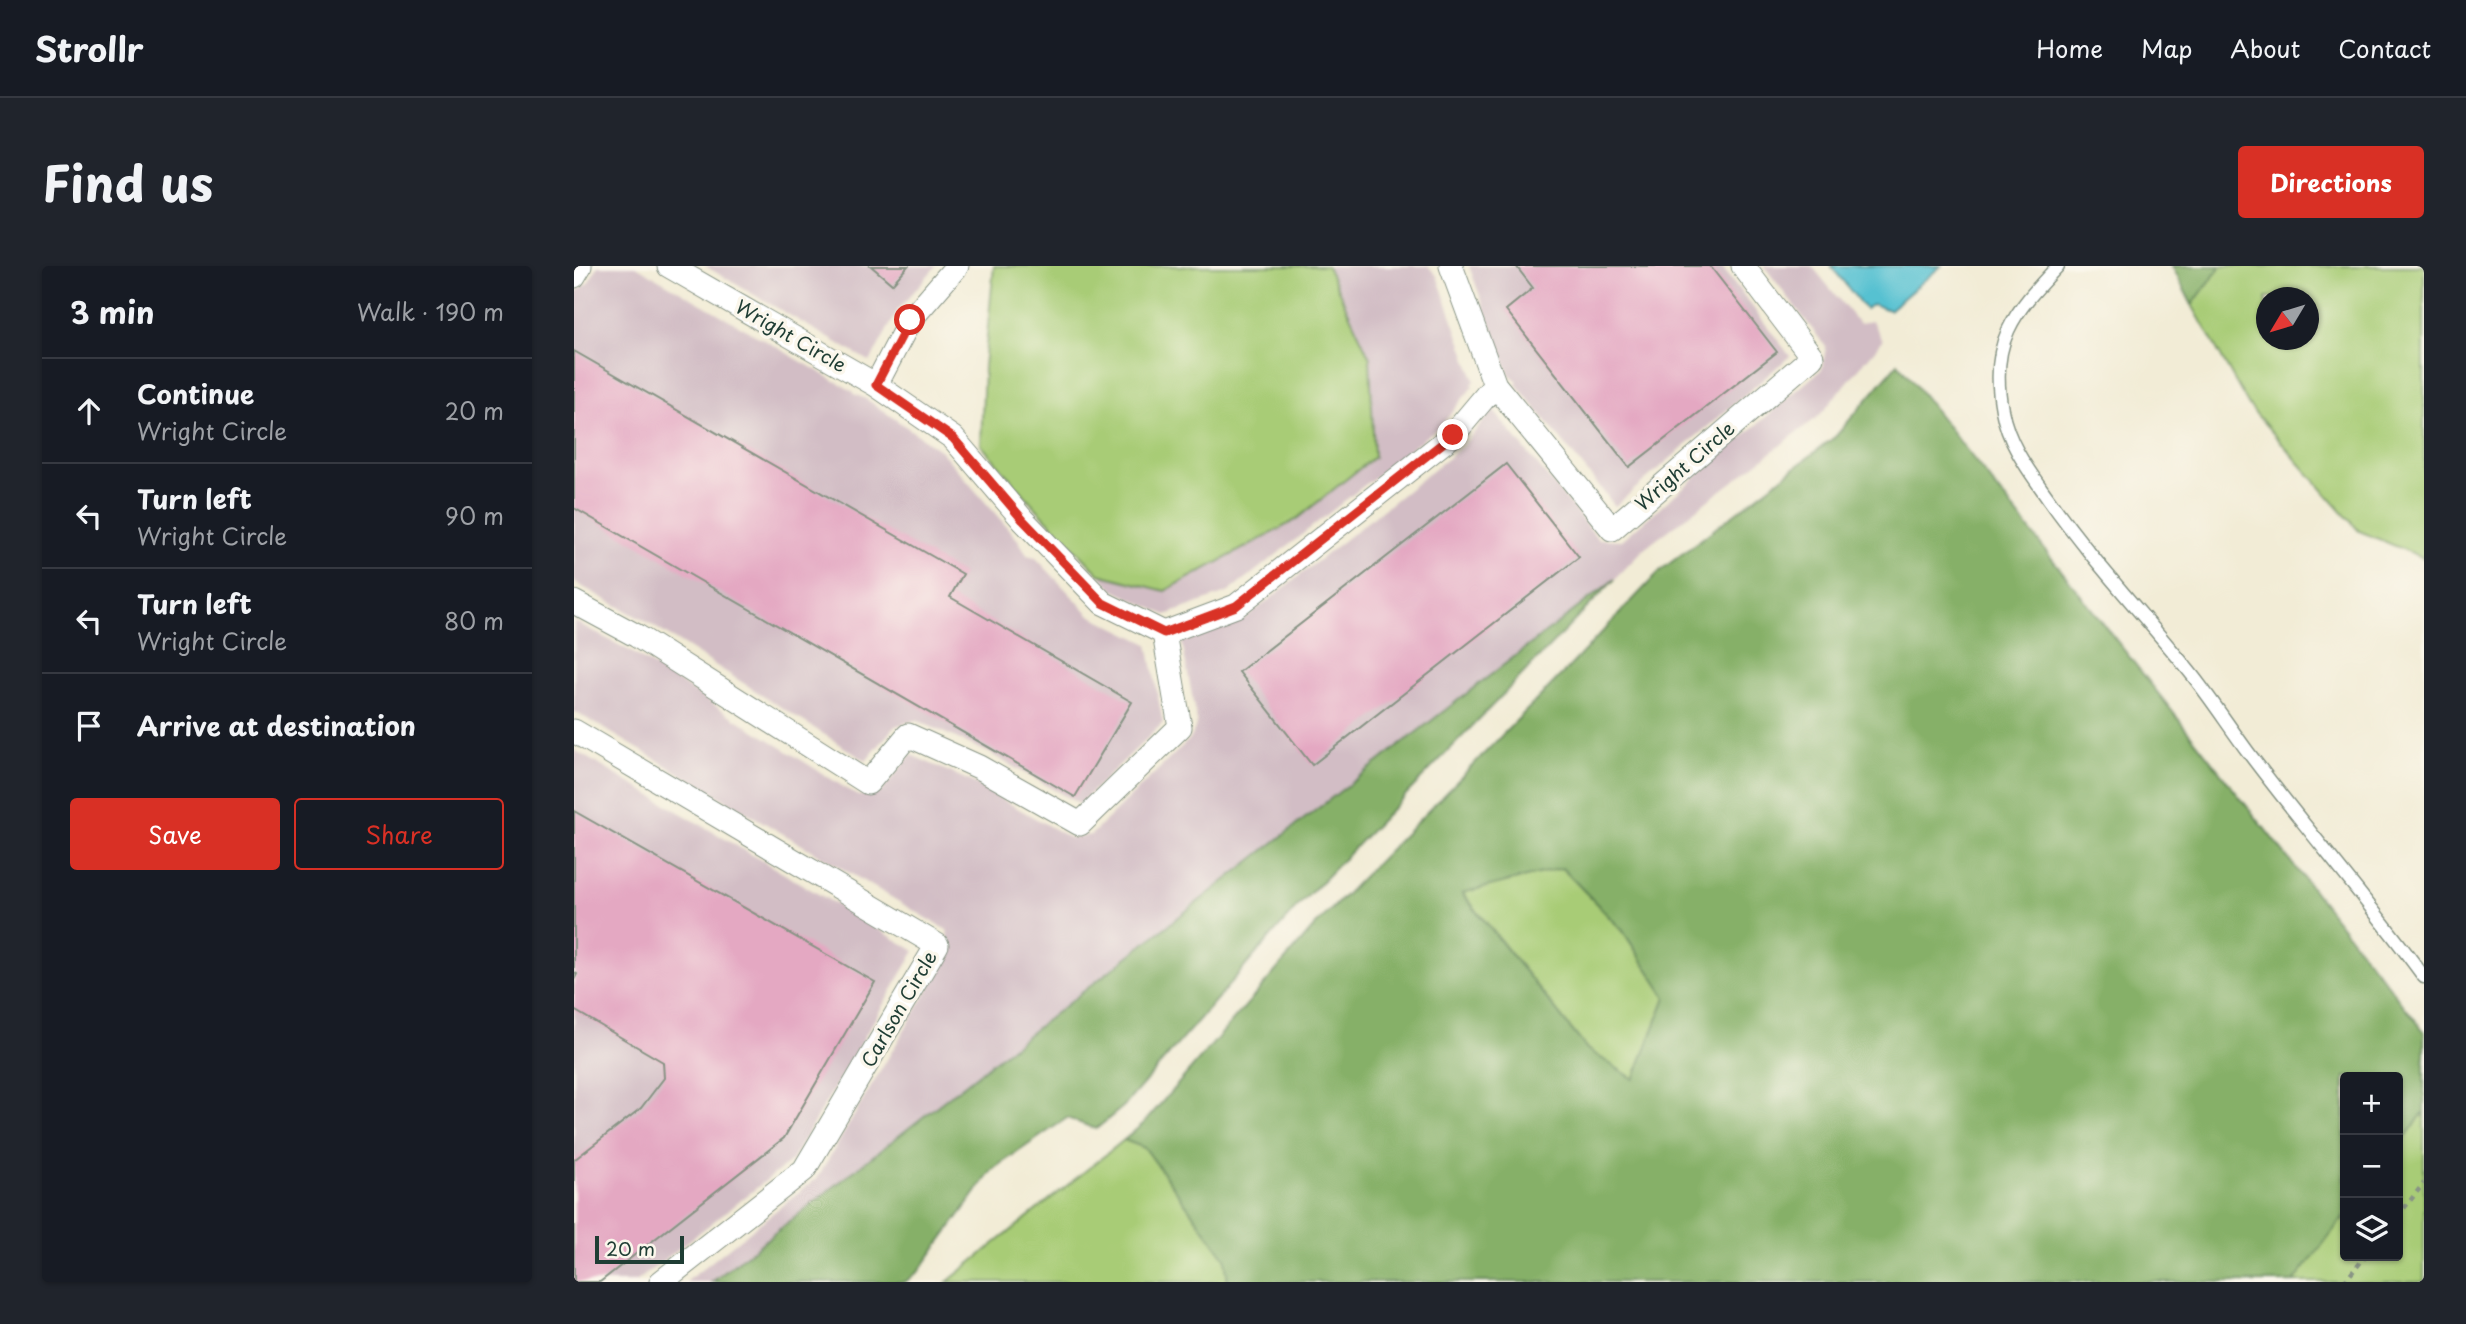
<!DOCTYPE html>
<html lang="en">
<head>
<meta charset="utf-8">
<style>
	body { margin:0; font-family:"Playpen Sans",sans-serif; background:#20242c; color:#f1f3f6 }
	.controls { position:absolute; right:21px; bottom:21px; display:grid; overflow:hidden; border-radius:7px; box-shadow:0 2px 5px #0004 }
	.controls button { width:63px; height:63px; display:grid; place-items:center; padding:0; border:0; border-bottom:2px solid #363941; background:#171b24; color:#f1f3f6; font:35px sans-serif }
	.compass { position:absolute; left:1682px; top:21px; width:63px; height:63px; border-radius:50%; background:#171b24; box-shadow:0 2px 5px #0004; rotate:232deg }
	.scale { position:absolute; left:21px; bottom:18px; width:89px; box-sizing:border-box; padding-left:7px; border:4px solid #1f3d34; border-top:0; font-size:19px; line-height:24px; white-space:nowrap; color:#1f3d34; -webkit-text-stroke:5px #fbf7ec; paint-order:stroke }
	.stop { position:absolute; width:21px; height:21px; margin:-16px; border:5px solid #d93025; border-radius:50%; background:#fff }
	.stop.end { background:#d93025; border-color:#fff; box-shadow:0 2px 7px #0008 }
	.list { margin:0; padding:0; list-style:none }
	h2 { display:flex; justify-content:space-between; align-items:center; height:91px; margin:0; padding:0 28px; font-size:30px }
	h2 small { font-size:23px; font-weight:400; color:#9ea1a6 }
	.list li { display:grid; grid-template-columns:46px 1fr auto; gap:21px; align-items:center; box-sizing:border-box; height:105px; padding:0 28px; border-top:2px solid #363941 }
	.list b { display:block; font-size:26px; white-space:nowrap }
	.list p { margin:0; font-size:23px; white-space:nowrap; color:#9ea1a6 }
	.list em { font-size:23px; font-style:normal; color:#9ea1a6 }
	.actions { display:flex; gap:14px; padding:21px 28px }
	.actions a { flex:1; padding:16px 0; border:2px solid #d93025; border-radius:7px; text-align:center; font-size:24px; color:#d93025 }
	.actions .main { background:#d93025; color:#fff }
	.icon { flex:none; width:38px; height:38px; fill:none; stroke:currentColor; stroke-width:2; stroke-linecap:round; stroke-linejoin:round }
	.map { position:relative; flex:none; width:1850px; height:1016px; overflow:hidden; border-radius:7px }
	header { display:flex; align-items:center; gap:42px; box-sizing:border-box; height:98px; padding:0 35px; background:#171b24; border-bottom:2px solid #363941 }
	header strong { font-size:33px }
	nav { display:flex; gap:38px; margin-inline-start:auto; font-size:24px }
	.intro { display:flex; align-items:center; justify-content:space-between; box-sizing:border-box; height:168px; padding:0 42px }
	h1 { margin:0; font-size:49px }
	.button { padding:18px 32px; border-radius:7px; background:#d93025; color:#fff; font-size:24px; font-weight:700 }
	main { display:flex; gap:42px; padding:0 42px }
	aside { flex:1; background:#171b24; border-radius:7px; box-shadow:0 2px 5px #0004 }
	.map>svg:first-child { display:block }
	.industrial { fill:#d2bdc5 }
	.green { fill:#a8cc76; stroke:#648455; stroke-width:2; fill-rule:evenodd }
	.forest { fill:#86b067; stroke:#52764e; stroke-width:2; fill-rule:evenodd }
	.water { fill:#56c1d1; stroke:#3a7f82; stroke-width:2 }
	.building { fill:#e4a8c2 }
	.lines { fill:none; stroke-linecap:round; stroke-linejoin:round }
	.lane-casing { stroke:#889485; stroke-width:15 }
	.street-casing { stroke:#889485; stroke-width:25 }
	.path { stroke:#889485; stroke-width:4.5; stroke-dasharray:5 5; stroke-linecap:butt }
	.lane { stroke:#fff; stroke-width:12 }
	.street { stroke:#fff; stroke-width:23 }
	.route { stroke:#d93025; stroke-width:9 }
	.labels { text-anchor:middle; stroke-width:7; stroke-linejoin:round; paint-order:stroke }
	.street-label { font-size:19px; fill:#1f3d34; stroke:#fbf7ec }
</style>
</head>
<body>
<header>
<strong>Strollr</strong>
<nav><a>Home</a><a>Map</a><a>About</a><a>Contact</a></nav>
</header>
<div class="intro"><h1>Find us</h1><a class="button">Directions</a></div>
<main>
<aside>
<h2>3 min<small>Walk · 190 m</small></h2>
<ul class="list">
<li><svg class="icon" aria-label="ahead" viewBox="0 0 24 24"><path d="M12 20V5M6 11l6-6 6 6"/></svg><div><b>Continue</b><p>Wright Circle</p></div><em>20 m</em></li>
<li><svg class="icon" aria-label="left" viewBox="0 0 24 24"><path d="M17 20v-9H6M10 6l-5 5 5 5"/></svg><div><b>Turn left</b><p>Wright Circle</p></div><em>90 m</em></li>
<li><svg class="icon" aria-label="left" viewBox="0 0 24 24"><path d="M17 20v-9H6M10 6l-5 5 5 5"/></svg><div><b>Turn left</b><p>Wright Circle</p></div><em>80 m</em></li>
<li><svg class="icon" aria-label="arrive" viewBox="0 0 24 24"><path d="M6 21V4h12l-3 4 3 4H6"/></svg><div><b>Arrive at destination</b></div></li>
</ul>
<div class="actions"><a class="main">Save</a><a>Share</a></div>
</aside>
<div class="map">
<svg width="1850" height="1016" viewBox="0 0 1850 1016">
	<rect width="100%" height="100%" fill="#fbf7ec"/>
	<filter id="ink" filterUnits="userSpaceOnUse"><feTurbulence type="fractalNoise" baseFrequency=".0143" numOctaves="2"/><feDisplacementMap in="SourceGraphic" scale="14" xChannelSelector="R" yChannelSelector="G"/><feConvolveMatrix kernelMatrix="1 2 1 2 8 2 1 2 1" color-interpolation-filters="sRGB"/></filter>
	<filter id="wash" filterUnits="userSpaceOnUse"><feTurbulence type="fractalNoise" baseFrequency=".00686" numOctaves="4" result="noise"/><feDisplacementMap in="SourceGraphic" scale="28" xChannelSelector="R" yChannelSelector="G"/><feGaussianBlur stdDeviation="1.57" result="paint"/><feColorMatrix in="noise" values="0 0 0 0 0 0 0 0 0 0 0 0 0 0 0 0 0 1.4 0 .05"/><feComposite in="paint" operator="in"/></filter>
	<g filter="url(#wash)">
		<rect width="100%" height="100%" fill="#f2ecd6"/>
		<path class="industrial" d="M24,0H62L280,126V128L292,133L367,185L445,275L453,289L461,291L516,349L574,378L589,457L505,538L415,487L342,454L321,460L292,495L73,356L0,316V27L14,17Z
			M131,0H362L324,44L296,96Z
			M753,0H854L863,10L901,115L898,118L899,120L868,158L655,326L592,349L540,324L525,308L591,325L796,92Z
			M895,0H1147L1216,90L1041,240L942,118L944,115L935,108Z
			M1190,0H1238L1280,52L1286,57L1298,55L1309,74L1245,150L1070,283L1041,313L694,581L138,1016H112L244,911L377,685L373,664L0,445V355L54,384L284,530L307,526L337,489L396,515L496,572L517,569L617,472L623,456L608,376L672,352L888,181L919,144L1024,273L1048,274L1248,103L1252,81Z
			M0,484L341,685L217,895L62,1016H0Z"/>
		<path class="green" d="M420,0H753L796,92L800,191L720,255L591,325L525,308L462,242L407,179L410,100Z
			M1647,0H1850V292L1785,265L1675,140L1618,39ZM1692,32H1734V74H1692Z
			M988,602L1049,665L1092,731L1060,814L1013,783L888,626Z
			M1850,846V1016H1720L1771,949V990H1824V881Z
			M550,874L571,882L651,992L654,1016H373Z"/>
		<path class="forest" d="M1598,0H1647L1618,39Z
			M1324,97L1850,765V846L1824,881V811H1771V949L1720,1016H654L651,992L571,882L550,874L570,857L740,661L997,399L1087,304L1262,170ZM988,602L1049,665L1092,731L1060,813L1013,783L888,627Z
			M1041,313L721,643L550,840L522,863L493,852L419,903L345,1005L331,1016H138L694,581Z"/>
		<path class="water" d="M1257,0H1367L1315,44L1299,38L1291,43Z"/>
		<g id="blocks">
			<path class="building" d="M297,0H334L318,18Z
				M942,0H1136L1203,86L1055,201L932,44L959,22Z
				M0,85L389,308L376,331L558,436L501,531L0,242Z
				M932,198L1005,291L738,499L665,406Z
				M0,545L301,716L210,872L26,1016H0V894L67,842L90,812L89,796L0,744V714L3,708L0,706Z"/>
		</g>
	</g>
	<g filter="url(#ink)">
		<use href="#blocks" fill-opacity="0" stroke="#889485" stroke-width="2"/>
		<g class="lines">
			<g class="lane-casing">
				<path id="lane" d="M1484,0C1439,47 1415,76 1428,144C1434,178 1455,205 1474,232C1517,293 1568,347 1615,405C1636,431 1654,459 1674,486C1731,562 1794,634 1850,711"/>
			</g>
			<g class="street-casing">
				<path id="street" d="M95,0L302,119L379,172L449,254L529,337L590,367L662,340L879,169L921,119
					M877,0L921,119L1038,263L1238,91L1169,0
					M0,10L6,0
					M302,119L336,54L383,0
					M0,336L63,370L294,517L334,469L405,501L506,558L606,461L590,367
					M0,465L363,679L230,904L87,1016"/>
			</g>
			<path class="path" d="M1824,950L1850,917
				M1770,1016L1792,990"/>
			<use href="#lane" class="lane"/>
			<use href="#street" class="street"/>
		</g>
	</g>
	<g class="lines" filter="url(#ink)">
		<path class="route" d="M336,54L302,119L379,172L449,254L529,337L590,367L662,340L879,169"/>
	</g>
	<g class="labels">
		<g class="street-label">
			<text transform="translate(217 70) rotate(30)" y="7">Wright Circle</text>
			<text transform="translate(1111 200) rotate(-41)" y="7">Wright Circle</text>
			<text transform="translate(325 743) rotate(-60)" y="7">Carlson Circle</text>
		</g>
	</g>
</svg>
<div class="controls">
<button>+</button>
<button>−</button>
<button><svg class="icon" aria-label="layers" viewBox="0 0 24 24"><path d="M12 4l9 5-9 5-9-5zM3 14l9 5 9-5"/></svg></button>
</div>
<svg class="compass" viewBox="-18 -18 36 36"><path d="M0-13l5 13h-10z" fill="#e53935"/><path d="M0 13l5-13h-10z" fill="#9ea1a6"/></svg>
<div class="scale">20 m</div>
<div class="stop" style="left:336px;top:54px"></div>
<div class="stop end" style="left:879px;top:169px"></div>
</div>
</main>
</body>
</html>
